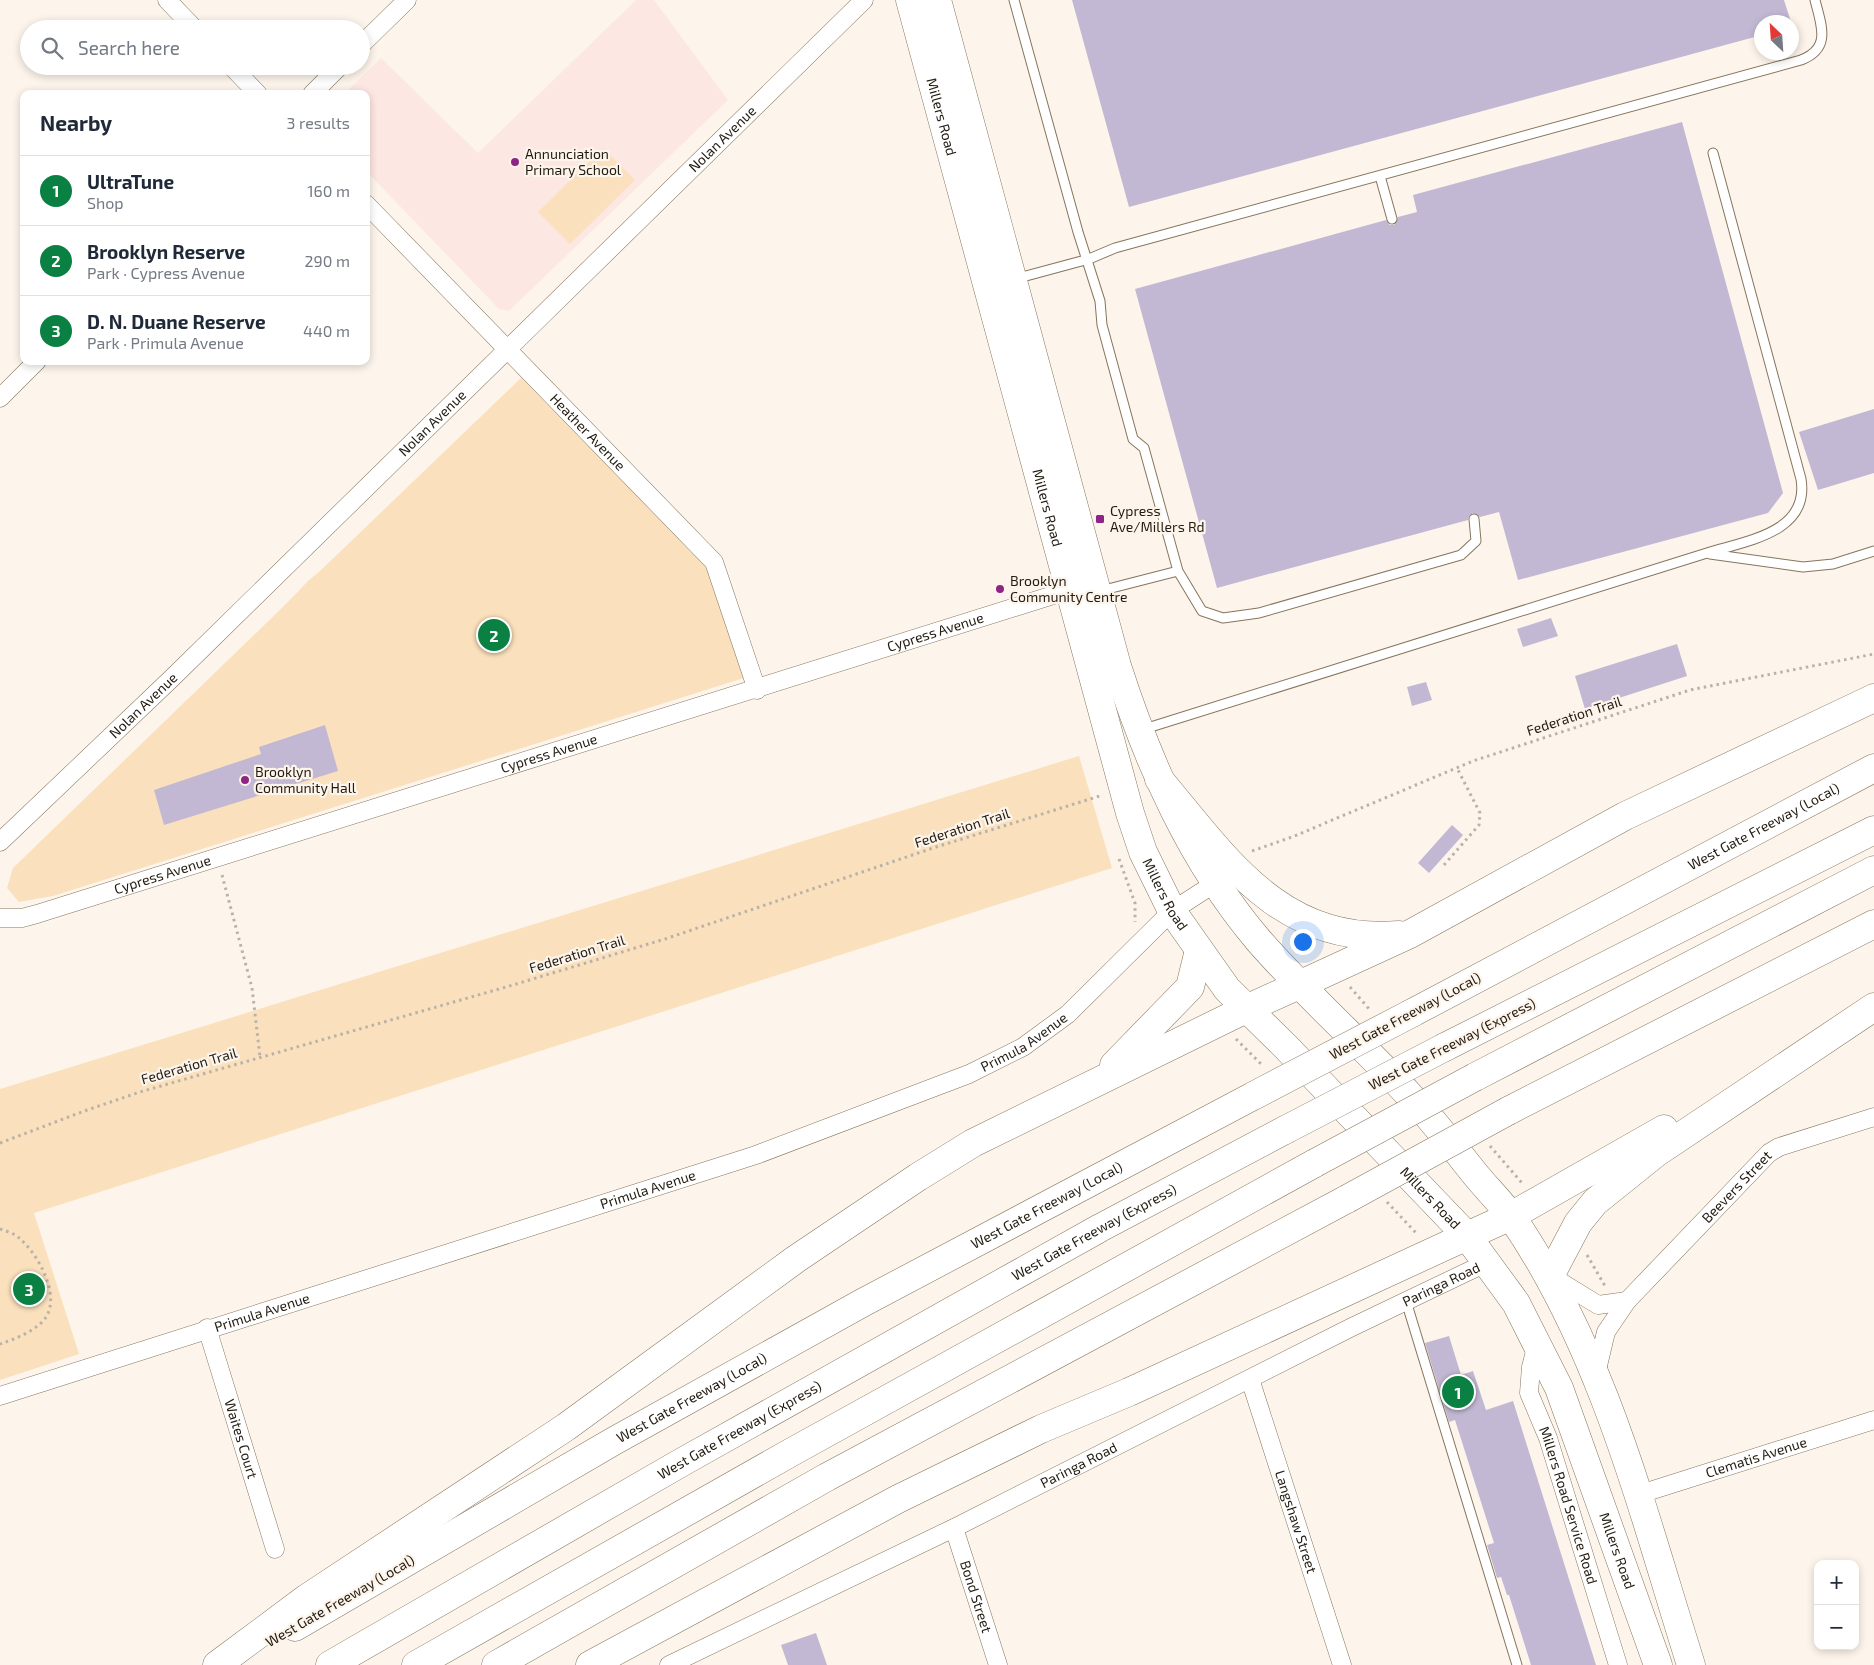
<!DOCTYPE html>
<html lang="en">
<head>
<meta charset="utf-8">
<style>
	body { margin:0; font-family:"Exo 2",sans-serif; background:#f2f2f3; color:#1f2937 }
	.controls { position:absolute; right:15px; bottom:15px; display:grid; overflow:hidden; border-radius:10px; box-shadow:0 2px 8px #0003 }
	.controls button { width:45px; height:45px; display:grid; place-items:center; padding:0; border:0; border-bottom:1px solid #e0e1e3; background:#fff; color:#1f2937; font:25px sans-serif }
	.compass { position:absolute; left:1754px; top:15px; width:45px; height:45px; border-radius:50%; background:#fff; box-shadow:0 2px 8px #0003; rotate:335deg }
	.you { position:absolute; left:1302px; top:941px; width:18px; height:18px; margin:-12px; border:4px solid #fff; border-radius:50%; background:#1a73e8; box-shadow:0 0 0 8px #1a73e833 }
	.badge { display:grid; place-items:center; width:32px; height:32px; border-radius:50%; background:#0b8043; color:#fff; font-size:16px; font-weight:700 }
	.pin { position:absolute; translate:-50% -50%; border:2px solid #fff; box-shadow:0 1px 5px #0006 }
	.list { margin:0; padding:0; list-style:none }
	h2 { display:flex; justify-content:space-between; align-items:center; height:65px; margin:0; padding:0 20px; font-size:21px }
	h2 small { font-size:16px; font-weight:400; color:#747a83 }
	.list li { display:grid; grid-template-columns:32px 1fr auto; gap:15px; align-items:center; box-sizing:border-box; height:70px; padding:0 20px; border-top:1px solid #e0e1e3 }
	.list b { display:block; font-size:19px; white-space:nowrap }
	.list p { margin:0; font-size:16px; white-space:nowrap; color:#747a83 }
	.list em { font-size:16px; font-style:normal; color:#747a83 }
	.icon { flex:none; width:28px; height:28px; fill:none; stroke:currentColor; stroke-width:2; stroke-linecap:round; stroke-linejoin:round }
	.map { position:relative; flex:none; width:1874px; height:1665px; overflow:hidden }
	.search { position:absolute; background:#fff; box-shadow:0 2px 8px #0003; left:20px; top:20px; width:350px; height:55px; display:flex; align-items:center; gap:12px; box-sizing:border-box; padding:0 18px; border-radius:28px; color:#747a83; font-size:19px }
	.panel { position:absolute; background:#fff; box-shadow:0 2px 8px #0003; left:20px; top:90px; width:350px; height:275px; border-radius:10px }
	.map>svg:first-child { display:block }
	.education { fill:#fce7e2 }
	.green { fill:#fae0bc }
	.building { fill:#c2b8d3 }
	.lines { fill:none; stroke-linecap:round; stroke-linejoin:round }
	.service-casing { stroke:#86755e; stroke-width:11 }
	.minor-casing { stroke:#86755e; stroke-width:19 }
	.primary-casing { stroke:#86755e; stroke-width:29 }
	.motorway-casing { stroke:#86755e; stroke-width:29 }
	.path { stroke:#b9b2a8; stroke-width:3; stroke-dasharray:2.5 4; stroke-linecap:butt }
	.service { stroke:#fff; stroke-width:9 }
	.minor { stroke:#fff; stroke-width:18 }
	.primary { stroke:#fff; stroke-width:28 }
	.motorway { stroke:#fff; stroke-width:28 }
	.motorway-bridge-casing { stroke:#86755e; stroke-width:29; stroke-linecap:butt }
	.motorway-bridge { stroke:#fff; stroke-width:28 }
	.poi-dot { fill:#8f2386; stroke:#fdf5eb; stroke-width:2 }
	.labels { text-anchor:middle; stroke-width:4.5; stroke-linejoin:round; paint-order:stroke }
	.street-label { font-size:14px; fill:#211b11; stroke:#fdf5eb }
	.poi-label { font-size:14px; fill:#211b11; stroke:#fdf5eb; text-anchor:start }
</style>
</head>
<body>
<div class="map">
<svg width="1874" height="1665" viewBox="0 0 1874 1665">
	<rect width="100%" height="100%" fill="#fdf5eb"/>
	<path class="education" d="M636,0H654L728,100L509,311L499,309L366,171V94H344L381,58L478,153Z"/>
	<path class="green" d="M603,148L635,180L570,244L538,212Z
		M521,378L708,569L750,676L53,896L19,902L7,888L13,868L286,604L309,580L319,572Z
		M1079,756L1112,868L34,1213L79,1354L0,1380V1089Z"/>
	<path class="building" d="M1072,0H1784L1791,22H1762V35L1129,207Z
		M1682,122L1783,493L1768,513L1518,580L1499,512L1480,517L1473,513L1469,516L1468,520L1217,588L1135,289L1386,220L1390,225H1394L1398,217L1417,212L1413,195Z
		M1874,409V473L1818,490L1799,432Z
		M1551,618L1558,636L1523,647L1517,629Z
		M1677,644L1687,676L1585,709L1575,676Z
		M1426,682L1432,700L1412,706L1407,687Z
		M325,725L338,771L164,825L154,790L261,754L259,747Z
		M1452,825L1463,835L1429,873L1418,863Z
		M1449,1336L1461,1375L1473,1371L1486,1410L1513,1401L1596,1665H1531L1509,1595H1507L1501,1577L1497,1578L1487,1545L1494,1543L1455,1420L1449,1422L1425,1343Z
		M816,1633L827,1665H788L781,1645Z"/>
	<g class="lines">
		<g class="service-casing">
			<path id="service" d="M1014,0L1078,232L1100,301L1102,325L1133,439L1144,448L1178,571L1202,611L1223,618L1259,613L1461,555L1476,541L1474,519
				M1380,176L1392,219
				M1015,279L1089,259L1115,248L1801,60C1832,48 1821,25 1815,0
				M1710,554L1803,567L1833,564L1874,551
				M1100,591L1178,571
				M1141,730L1707,553C1745,541 1810,533 1801,479L1713,153
				M1406,1301L1517,1665"/>
		</g>
		<g class="minor-casing">
			<g id="minor">
				<path d="M167,0L195,29"/>
				<path d="M361,45L407,0"/>
				<path d="M231,66L258,94"/>
				<path d="M312,94L340,66"/>
				<path id="s1" d="M366,204L714,562L757,690"/>
				<path d="M0,398L37,361"/>
				<path id="s2" d="M0,842L172,678L864,0"/>
				<path id="s3" d="M0,918H22L37,914L1079,587"/>
				<path d="M1551,1276L1598,1305L1627,1301"/>
				<path id="s4" d="M207,1328L275,1549"/>
				<path id="s5" d="M1537,1344L1531,1367L1529,1393L1548,1438L1618,1665"/>
				<path id="s6" d="M1596,1374L1606,1332L1627,1301L1769,1153L1779,1147L1874,1117"/>
				<path id="s7" d="M1250,1379L1342,1665"/>
				<path id="s8" d="M0,1396L756,1155L969,1074L1023,1047L1068,1014L1172,911L1223,878"/>
				<path id="s9" d="M1637,1495L1874,1420"/>
				<path id="s10" d="M954,1528L998,1665"/>
				<path id="s11" d="M669,1665L954,1528L1352,1327L1488,1262"/>
			</g>
		</g>
		<g class="primary-casing">
			<g id="primary">
				<path id="s12" d="M910,0L1130,813L1143,852L1172,911L1227,989L1286,1047L1467,1236L1516,1303L1559,1388L1658,1665"/>
				<path d="M937,0L1117,666C1149,765 1191,861 1259,941C1307,996 1362,1044 1411,1097C1434,1121 1454,1148 1475,1174C1487,1189 1502,1203 1513,1219C1604,1352 1643,1513 1691,1665"/>
				<path d="M1246,1009L1299,985"/>
				<path d="M1467,1236L1511,1216"/>
			</g>
		</g>
		<g class="motorway-casing">
			<g id="motorway">
				<path d="M1159,779C1226,859 1281,945 1399,935"/>
				<path d="M1299,985L1410,934L1625,816L1874,698"/>
				<path id="s13" d="M1412,1013L1874,768"/>
				<path d="M1445,1047L1874,830"/>
				<path d="M1114,1065L1190,987L1199,950"/>
				<path d="M1475,1077L1874,870"/>
				<path d="M1508,1111L1874,924"/>
				<path d="M1511,1216L1664,1129"/>
				<path d="M1550,1276L1578,1223L1595,1202L1656,1153L1874,1007"/>
				<path id="s14" d="M295,1627L614,1441L864,1302L1255,1095"/>
				<path d="M217,1665L307,1598L566,1427L796,1259L918,1177L973,1143L1246,1009"/>
				<path id="s15" d="M330,1665L684,1461L1100,1228L1285,1130"/>
				<path d="M416,1665L790,1453L1315,1163"/>
				<path d="M496,1665L827,1477L1347,1199"/>
				<path d="M590,1665L898,1499L1041,1429L1129,1392L1467,1236"/>
			</g>
		</g>
		<path class="path" d="M1252,851L1292,837L1473,761L1690,690L1874,654
			M1119,859L1135,903V922
			M1444,865L1479,825L1480,813L1457,768
			M222,875L252,988L260,1057
			M1350,987L1370,1010
			M1236,1039L1262,1065
			M0,1143L87,1110L140,1092L513,985L665,939L933,848L1103,795
			M1490,1146L1522,1183
			M1387,1202L1417,1234
			M0,1229C6,1231 13,1233 18,1237C37,1252 63,1297 44,1320C33,1332 15,1339 0,1344
			M1587,1255L1605,1286"/>
		<use href="#service" class="service"/>
		<use href="#minor" class="minor"/>
		<use href="#primary" class="primary"/>
		<use href="#motorway" class="motorway"/>
		<g class="motorway-bridge-casing">
			<path id="motorway-bridge" d="M1255,1095L1412,1013
				M1285,1130L1445,1047
				M1315,1163L1475,1077
				M1347,1199L1508,1111"/>
		</g>
		<use href="#motorway-bridge" class="motorway-bridge"/>
	</g>
	<g class="poi-dot">
		<circle cx="515" cy="162" r="5"/>
		<rect x="1095" y="514" width="10" height="10" rx="2.5"/>
		<circle cx="1000" cy="589" r="5"/>
		<circle cx="245" cy="780" r="5"/>
	</g>
	<g class="labels">
		<g class="street-label">
			<text dy="5" stroke="none"><textPath href="#s12" startOffset="121">Millers Road</textPath></text>
			<text dy="5" stroke="none"><textPath href="#s2" startOffset="1008">Nolan Avenue</textPath></text>
			<text dy="5" stroke="none"><textPath href="#s2" startOffset="602">Nolan Avenue</textPath></text>
			<text dy="5" stroke="none"><textPath href="#s1" startOffset="318">Heather Avenue</textPath></text>
			<text dy="5" stroke="none"><textPath href="#s12" startOffset="526">Millers Road</textPath></text>
			<text dy="5" stroke="none"><textPath href="#s3" startOffset="979">Cypress Avenue</textPath></text>
			<text dy="5" stroke="none"><textPath href="#s2" startOffset="198">Nolan Avenue</textPath></text>
			<text transform="translate(1574 716) rotate(-18)" y="5">Federation Trail</text>
			<text dy="5" stroke="none"><textPath href="#s3" startOffset="574">Cypress Avenue</textPath></text>
			<text dy="5" stroke="none"><textPath href="#s13" startOffset="398">West Gate Freeway (Local)</textPath></text>
			<text transform="translate(962 828) rotate(-18)" y="5">Federation Trail</text>
			<text dy="5" stroke="none"><textPath href="#s3" startOffset="169">Cypress Avenue</textPath></text>
			<text dy="5" stroke="none"><textPath href="#s12" startOffset="931">Millers Road</textPath></text>
			<text transform="translate(577 954) rotate(-17)" y="5">Federation Trail</text>
			<text transform="translate(1405 1016) rotate(-28)" y="5">West Gate Freeway (Local)</text>
			<text dy="5" stroke="none"><textPath href="#s8" startOffset="1085">Primula Avenue</textPath></text>
			<text transform="translate(1452 1044) rotate(-27)" y="5">West Gate Freeway (Express)</text>
			<text transform="translate(189 1066) rotate(-16)" y="5">Federation Trail</text>
			<text dy="5" stroke="none"><textPath href="#s6" startOffset="239">Beevers Street</textPath></text>
			<text dy="5" stroke="none"><textPath href="#s8" startOffset="680">Primula Avenue</textPath></text>
			<text dy="5" stroke="none"><textPath href="#s12" startOffset="1336">Millers Road</textPath></text>
			<text dy="5" stroke="none"><textPath href="#s14" startOffset="862">West Gate Freeway (Local)</textPath></text>
			<text dy="5" stroke="none"><textPath href="#s15" startOffset="878">West Gate Freeway (Express)</textPath></text>
			<text dy="5" stroke="none"><textPath href="#s11" startOffset="861">Paringa Road</textPath></text>
			<text dy="5" stroke="none"><textPath href="#s8" startOffset="275">Primula Avenue</textPath></text>
			<text dy="5" stroke="none"><textPath href="#s14" startOffset="458">West Gate Freeway (Local)</textPath></text>
			<text dy="5" stroke="none"><textPath href="#s15" startOffset="472">West Gate Freeway (Express)</textPath></text>
			<text dy="5" stroke="none"><textPath href="#s4" startOffset="116">Waites Court</textPath></text>
			<text dy="5" stroke="none"><textPath href="#s9" startOffset="125">Clematis Avenue</textPath></text>
			<text dy="5" stroke="none"><textPath href="#s11" startOffset="456">Paringa Road</textPath></text>
			<text dy="5" stroke="none"><textPath href="#s5" startOffset="169">Millers Road Service Road</textPath></text>
			<text dy="5" stroke="none"><textPath href="#s7" startOffset="150">Langshaw Street</textPath></text>
			<text dy="5" stroke="none"><textPath href="#s12" startOffset="1740">Millers Road</textPath></text>
			<text dy="5" stroke="none"><textPath href="#s10" startOffset="72">Bond Street</textPath></text>
			<text transform="translate(340 1601) rotate(-30)" y="5">West Gate Freeway (Local)</text>
		</g>
		<g class="poi-label">
			<text x="525" y="159">Annunciation<tspan x="525" dy="16">Primary School</tspan></text>
			<text x="1110" y="516">Cypress<tspan x="1110" dy="16">Ave/Millers Rd</tspan></text>
			<text x="1010" y="586">Brooklyn<tspan x="1010" dy="16">Community Centre</tspan></text>
			<text x="255" y="777">Brooklyn<tspan x="255" dy="16">Community Hall</tspan></text>
		</g>
	</g>
</svg>
<div class="controls">
<button>+</button>
<button>−</button>
</div>
<svg class="compass" viewBox="-18 -18 36 36"><path d="M0-13l5 13h-10z" fill="#e53935"/><path d="M0 13l5-13h-10z" fill="#747a83"/></svg>
<div class="you"></div>
<div class="pin badge" style="left:1458px;top:1392px">1</div>
<div class="pin badge" style="left:494px;top:635px">2</div>
<div class="pin badge" style="left:29px;top:1289px">3</div>
<div class="search"><svg class="icon" aria-label="search" viewBox="0 0 24 24"><circle cx="10" cy="10" r="6"/><path d="M15 15l6 6"/></svg>Search here</div>
<section class="panel">
<h2>Nearby<small>3 results</small></h2>
<ul class="list">
<li><span class="badge">1</span><div><b>UltraTune</b><p>Shop</p></div><em>160 m</em></li>
<li><span class="badge">2</span><div><b>Brooklyn Reserve</b><p>Park · Cypress Avenue</p></div><em>290 m</em></li>
<li><span class="badge">3</span><div><b>D. N. Duane Reserve</b><p>Park · Primula Avenue</p></div><em>440 m</em></li>
</ul>
</section>
</div>
</body>
</html>
